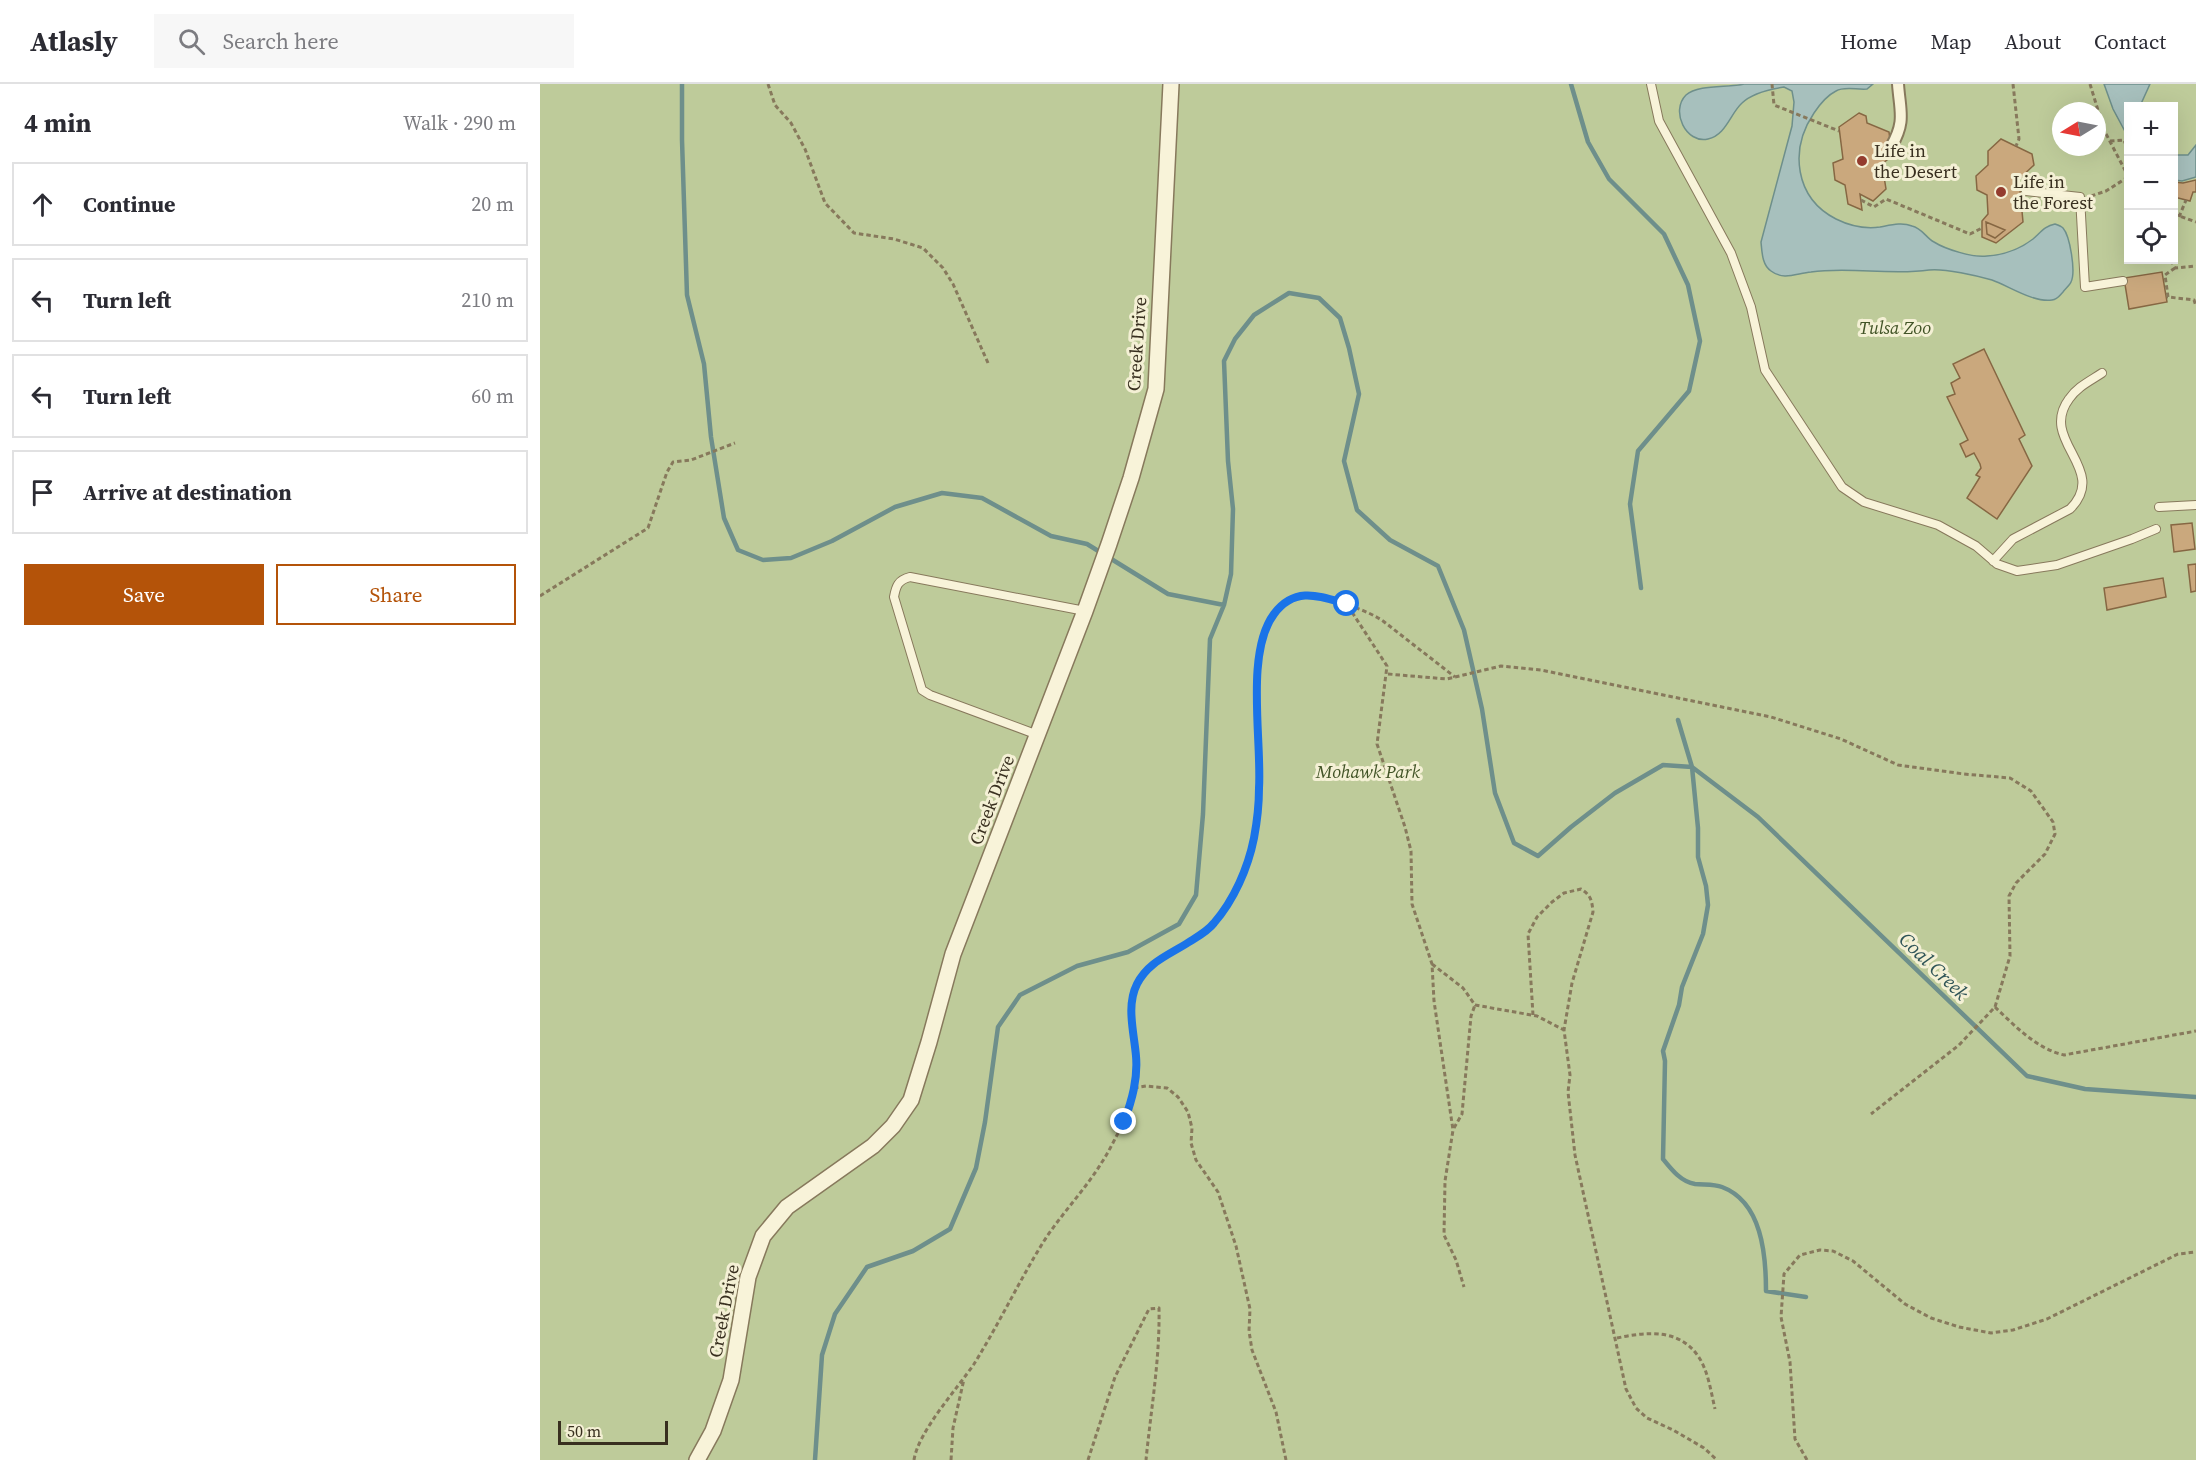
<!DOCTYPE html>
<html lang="en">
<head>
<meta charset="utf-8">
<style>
	body { margin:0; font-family:"Source Serif 4",serif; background:#f7f7f7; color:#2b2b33 }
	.controls { position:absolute; right:18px; top:18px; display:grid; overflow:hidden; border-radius:0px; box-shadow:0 6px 24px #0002 }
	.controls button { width:54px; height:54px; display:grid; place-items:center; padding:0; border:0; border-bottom:2px solid #e1e1e2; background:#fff; color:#2b2b33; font:30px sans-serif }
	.compass { position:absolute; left:1512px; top:18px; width:54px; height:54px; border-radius:50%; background:#fff; box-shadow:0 6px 24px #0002; rotate:260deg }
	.scale { position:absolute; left:18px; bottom:15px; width:110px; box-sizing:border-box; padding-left:6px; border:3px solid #382f1f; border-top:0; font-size:16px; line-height:21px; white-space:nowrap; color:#382f1f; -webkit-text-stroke:4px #f4f0d5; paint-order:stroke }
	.stop { position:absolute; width:18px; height:18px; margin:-14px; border:4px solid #1a73e8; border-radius:50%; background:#fff }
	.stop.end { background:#1a73e8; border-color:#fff; box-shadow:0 2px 6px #0008 }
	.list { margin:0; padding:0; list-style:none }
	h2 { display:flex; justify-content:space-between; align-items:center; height:78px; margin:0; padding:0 24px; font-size:26px }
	h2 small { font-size:20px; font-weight:400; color:#7c7c81 }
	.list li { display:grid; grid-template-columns:39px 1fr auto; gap:18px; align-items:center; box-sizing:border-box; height:84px; margin:0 12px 12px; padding:0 12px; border:2px solid #e1e1e2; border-radius:0px }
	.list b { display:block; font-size:22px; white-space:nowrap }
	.list em { font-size:20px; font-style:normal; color:#7c7c81 }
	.actions { display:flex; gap:12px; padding:18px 24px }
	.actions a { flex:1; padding:14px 0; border:2px solid #b45309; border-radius:0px; text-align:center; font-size:21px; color:#b45309 }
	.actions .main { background:#b45309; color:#fff }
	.icon { flex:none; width:33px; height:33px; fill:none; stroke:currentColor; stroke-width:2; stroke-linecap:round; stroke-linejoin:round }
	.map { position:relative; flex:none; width:1656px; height:1376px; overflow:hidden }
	header { display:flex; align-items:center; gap:36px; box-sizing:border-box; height:84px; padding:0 30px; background:#fff; border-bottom:2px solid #e1e1e2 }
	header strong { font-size:28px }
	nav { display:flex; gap:33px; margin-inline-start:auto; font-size:21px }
	.search { width:420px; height:54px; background:#f7f7f7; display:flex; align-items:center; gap:15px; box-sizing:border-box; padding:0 21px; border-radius:0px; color:#7c7c81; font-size:22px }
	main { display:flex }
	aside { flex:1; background:#fff }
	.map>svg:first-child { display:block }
	.green { fill:#becb9a; fill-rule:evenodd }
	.water { fill:#a7c0bd; stroke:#6e8f8b; stroke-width:1.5 }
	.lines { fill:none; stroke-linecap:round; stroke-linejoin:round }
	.stream { stroke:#6e8f8b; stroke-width:4.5 }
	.building { fill:#caa87d; stroke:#866743; stroke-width:1.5 }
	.service-casing { stroke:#87795c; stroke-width:10 }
	.pedestrian-casing { stroke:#87795c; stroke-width:14 }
	.minor-casing { stroke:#87795c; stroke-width:18 }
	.path { stroke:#87795c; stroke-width:3; stroke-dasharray:4.5 3; stroke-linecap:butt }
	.service { stroke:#f8f3d9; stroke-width:8 }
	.pedestrian { stroke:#f8f3d9; stroke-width:10 }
	.minor { stroke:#f8f3d9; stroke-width:15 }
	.route { stroke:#1a73e8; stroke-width:8 }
	.poi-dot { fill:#943c2e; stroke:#f4f0d5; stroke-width:2 }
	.labels { text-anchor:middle; stroke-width:6; stroke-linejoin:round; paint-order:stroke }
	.poi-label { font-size:18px; fill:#382f1f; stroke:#f4f0d5; text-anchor:start }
	.park-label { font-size:18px; font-style:italic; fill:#425427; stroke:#f4f0d5 }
	.street-label { font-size:18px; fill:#382f1f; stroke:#f4f0d5 }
	.water-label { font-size:20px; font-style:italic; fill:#2f5457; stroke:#f4f0d5 }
</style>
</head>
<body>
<header>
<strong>Atlasly</strong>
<div class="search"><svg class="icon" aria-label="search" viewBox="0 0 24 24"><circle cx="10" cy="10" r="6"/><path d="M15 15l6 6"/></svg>Search here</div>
<nav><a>Home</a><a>Map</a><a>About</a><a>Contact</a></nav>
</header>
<main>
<aside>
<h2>4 min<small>Walk · 290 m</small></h2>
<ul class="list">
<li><svg class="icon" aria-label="ahead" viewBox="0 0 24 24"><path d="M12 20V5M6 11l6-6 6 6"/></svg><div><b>Continue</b></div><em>20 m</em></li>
<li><svg class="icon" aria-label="left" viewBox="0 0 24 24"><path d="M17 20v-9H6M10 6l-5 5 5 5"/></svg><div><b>Turn left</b></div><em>210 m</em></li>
<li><svg class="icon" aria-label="left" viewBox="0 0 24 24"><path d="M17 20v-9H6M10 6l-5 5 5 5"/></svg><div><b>Turn left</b></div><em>60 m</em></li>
<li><svg class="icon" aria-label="arrive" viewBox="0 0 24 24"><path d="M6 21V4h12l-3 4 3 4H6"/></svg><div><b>Arrive at destination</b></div></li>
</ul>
<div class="actions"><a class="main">Save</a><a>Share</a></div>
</aside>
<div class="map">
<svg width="1656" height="1376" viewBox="0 0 1656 1376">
	<rect width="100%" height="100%" fill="#ede7c6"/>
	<path class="green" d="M0,0H1656V1376H0ZM1588,22H1634V176H1588ZM1521,27H1557V63H1521Z"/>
	<path class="water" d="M1204,0H1333L1327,5C1317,6 1304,2 1296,7C1286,12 1280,20 1274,29C1249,66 1255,114 1296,135C1310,142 1325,145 1340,143C1351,141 1362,138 1372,142C1382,144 1386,154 1394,158C1405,165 1433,174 1447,172C1463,171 1480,165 1493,155C1501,148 1505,142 1515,140C1518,141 1521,142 1523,144C1530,152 1536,188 1531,198C1530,201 1525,205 1523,208C1519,212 1518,215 1512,216C1494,219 1469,202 1452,196C1438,192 1404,184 1389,186C1350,192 1310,182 1271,188C1257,189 1244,197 1231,187C1222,181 1222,168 1221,158L1252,42L1254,18L1252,7L1244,3C1231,5 1212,9 1202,19C1190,30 1186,51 1168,55C1146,60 1130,27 1146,11C1158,0 1189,4 1204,0Z
		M1564,0H1610L1600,22H1588V53L1573,25Z
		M1656,61V93L1642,97L1634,96V69L1637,71H1648Z"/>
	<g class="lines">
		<path class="stream" d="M142,0V56L147,211L164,280L171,353L184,434L198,466L223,476L251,474L292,457L355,423L402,409L442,414L511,452L547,460L628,510L684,521
			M1031,0L1048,58L1069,95L1124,150L1148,201L1160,257L1149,307L1098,367L1090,420L1101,504
			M1138,636L1152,683L1158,744V773L1166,802L1168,821L1163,850L1142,903L1139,921L1123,967L1125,977L1123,1075C1131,1085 1141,1098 1155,1100C1164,1101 1174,1100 1182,1103C1222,1118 1226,1171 1226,1207L1266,1213
			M1152,683L1218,733L1487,992L1545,1005L1656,1013
			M275,1376L282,1271L295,1230L327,1183L373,1167L410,1145L436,1084L445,1038L458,943L480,911L537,882L588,868L639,840L656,811L663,730L670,555L684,521L691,490L693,425L688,377L684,277L695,255L714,231L749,209L779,214L800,234L809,264L819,310L804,377L817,426L850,456L898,482L924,546L942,625L955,709L974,759L998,772L1031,743L1075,709L1123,681L1152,683"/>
	</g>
	<path class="building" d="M1319,29L1326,32L1327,39L1349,48L1352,72L1342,80L1346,105L1333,117L1320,110L1322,126L1308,120L1305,101L1295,96L1293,79L1303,75L1299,43Z
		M1461,55L1492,70L1494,81L1479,95L1483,138L1456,159L1442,153V137L1448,130L1447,111L1437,106L1436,92L1448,81V67Z
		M1656,96V108H1653L1650,117L1634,113V98L1643,99Z
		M1446,138L1465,146L1455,154L1447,150Z
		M1622,188L1627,218L1589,225L1584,194Z
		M1444,265L1485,351L1479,355L1492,382L1457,435L1427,414L1440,393L1436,391L1441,384L1440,380L1434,369L1426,373L1420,360L1428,356L1407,313L1415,310L1411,299L1420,294L1413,280Z
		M1652,439L1655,465L1634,468L1631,441Z
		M1656,480V507L1651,508L1648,481Z
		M1623,494L1626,513L1567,526L1564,504Z"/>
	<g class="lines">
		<g class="service-casing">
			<path id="service" d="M1111,0L1119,37L1191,169L1211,223L1225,286L1302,403L1324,418L1398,441L1436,462L1457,480L1477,487L1517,481L1592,455L1616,445
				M1486,107L1540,113L1545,203L1583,197
				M1619,423L1656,421
				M1453,477L1473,455L1530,425C1570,385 1498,357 1529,315C1537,303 1550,297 1562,289
				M498,651L390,611L382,606L354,513C356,502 358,496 370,493L545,527"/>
		</g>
		<g class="pedestrian-casing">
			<path id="pedestrian" d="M1351,63C1366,37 1360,28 1358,0"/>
		</g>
		<g class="minor-casing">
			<path id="minor" d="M157,1376L173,1347L191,1296L208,1193L223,1152L247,1123L333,1062L353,1042L371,1016L389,958L413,870L545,527L569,460L591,394L616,305L631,0"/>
		</g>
		<path class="path" d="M228,0L235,21L251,39L265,65L285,119L314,149L354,155L383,164L403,184L413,200L448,279
			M1232,0L1234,21L1299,47
			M1473,0L1479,55L1476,62
			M1550,0L1564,46L1588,92
			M1570,57L1584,56L1588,66
			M1551,112L1566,107L1588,93
			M1321,116L1334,123L1346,115L1430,150L1442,144
			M1634,130L1656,138
			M1639,133L1646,116
			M1631,176L1635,184L1656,182
			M1635,184L1625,191L1628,213L1654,216L1656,222
			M0,512L108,444L127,388L133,378L151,376L195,359
			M808,522L847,582L837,660L865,743L871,767L872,820L892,880L894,917L913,1046L905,1097L904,1151L916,1176L924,1203
			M848,590L907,595L961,582L1001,586L1231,633L1301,655L1358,681L1424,690L1470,694L1491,707L1513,738L1515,750L1505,770L1476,799L1469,812L1470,872L1455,923L1419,961L1331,1030
			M892,880L923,904L935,921L997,932L1024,946
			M1455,923C1475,942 1497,965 1524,971L1656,947
			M993,931L988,850L997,833L1012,818L1024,809L1041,805C1051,811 1052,817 1053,828L1032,899L1024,946L1030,991L1028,1008L1035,1071L1086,1305L1096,1324L1107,1334L1133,1346L1164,1364L1177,1376
			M594,1004L606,1002L627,1004L638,1013L648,1028L652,1044L651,1059L656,1076L678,1108L696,1162L710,1225L709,1247L712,1266L736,1328L746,1376
			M914,1044L922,1030L931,932L935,921
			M1077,1254C1105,1248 1139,1244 1158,1272C1168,1286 1171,1308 1175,1325
			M374,1376C378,1348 417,1305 434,1280C459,1240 479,1197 504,1157C522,1129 545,1106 562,1078C570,1066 576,1052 583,1040C593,1019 598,994 596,971C594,946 586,920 599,896C615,869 650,862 672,842C685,830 698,802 705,786C715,763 719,724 719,700C719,645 694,486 793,516C811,522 828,527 843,537L915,593
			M411,1376L413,1344L424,1295
			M548,1376L575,1293L609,1225L619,1224C620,1275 611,1325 606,1376
			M1267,1376L1255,1355L1250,1278L1241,1233L1244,1190L1260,1171L1280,1166L1293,1167L1313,1177L1365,1220L1391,1234L1419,1243L1451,1249L1473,1246L1507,1235L1638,1170L1656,1168"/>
		<use href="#service" class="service"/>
		<use href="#pedestrian" class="pedestrian"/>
		<use href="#minor" class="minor"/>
	</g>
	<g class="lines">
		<path class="route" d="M584,1038C592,1016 598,995 596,972C594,948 586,922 597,900C608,878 629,871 649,858C657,853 668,847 674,839C694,816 708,784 714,754C717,738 719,720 719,704C722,657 705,569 734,530C755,502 779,512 807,520"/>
	</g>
	<g class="poi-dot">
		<circle cx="1322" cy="77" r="6"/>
		<circle cx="1461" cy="108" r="6"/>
	</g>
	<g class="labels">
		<g class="poi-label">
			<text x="1334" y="73">Life in<tspan x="1334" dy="21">the Desert</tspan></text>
			<text x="1473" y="104">Life in<tspan x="1473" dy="21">the Forest</tspan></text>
		</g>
		<g class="park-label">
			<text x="1355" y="250">Tulsa Zoo</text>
			<text x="828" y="694">Mohawk Park</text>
		</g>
		<g class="street-label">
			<text transform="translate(597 260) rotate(-86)" y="6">Creek Drive</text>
			<text transform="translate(452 716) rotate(-69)" y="6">Creek Drive</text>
			<text transform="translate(184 1227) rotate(-79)" y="6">Creek Drive</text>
		</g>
		<g class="water-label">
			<text transform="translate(1394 882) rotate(44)" y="7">Coal Creek</text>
		</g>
	</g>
</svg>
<div class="controls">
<button>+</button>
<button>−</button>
<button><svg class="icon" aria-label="locate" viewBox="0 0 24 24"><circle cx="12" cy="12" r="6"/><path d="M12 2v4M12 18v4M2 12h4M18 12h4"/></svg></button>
</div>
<svg class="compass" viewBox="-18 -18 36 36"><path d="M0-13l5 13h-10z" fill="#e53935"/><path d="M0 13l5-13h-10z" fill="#7c7c81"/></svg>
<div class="scale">50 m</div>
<div class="stop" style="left:807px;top:520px"></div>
<div class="stop end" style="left:584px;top:1038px"></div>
</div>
</main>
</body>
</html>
